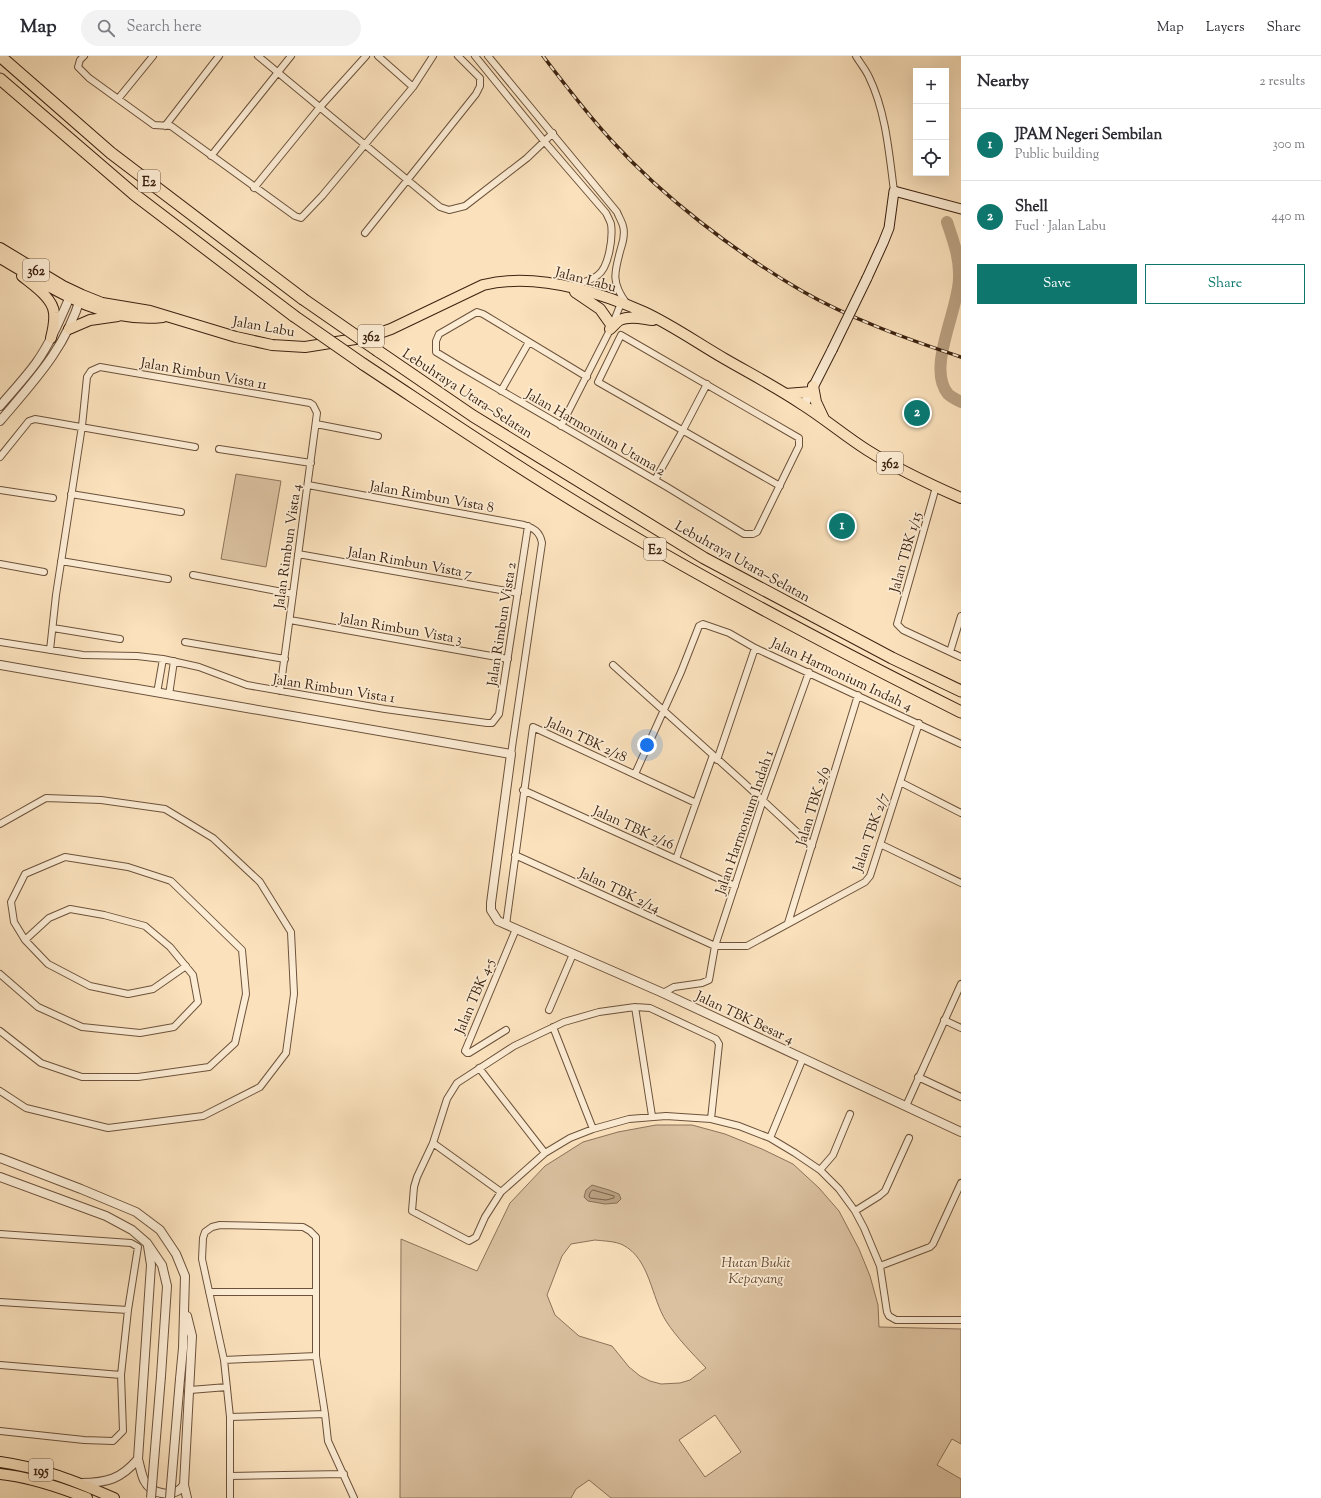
<!DOCTYPE html>
<html lang="en">
<head>
<meta charset="utf-8">
<style>
	body { margin:0; font-family:"Sorts Mill Goudy",serif; background:#f2f2f3; color:#2b2b33 }
	.controls { position:absolute; right:12px; top:12px; display:grid; overflow:hidden; border-radius:0px; box-shadow:0 4px 16px #0002 }
	.controls button { width:36px; height:36px; display:grid; place-items:center; padding:0; border:0; border-bottom:1px solid #e1e1e2; background:#fff; color:#2b2b33; font:20px sans-serif }
	.you { position:absolute; left:647px; top:689px; width:14px; height:14px; margin:-10px; border:3px solid #fff; border-radius:50%; background:#1a73e8; box-shadow:0 0 0 6px #1a73e833 }
	.badge { display:grid; place-items:center; width:26px; height:26px; border-radius:50%; background:#0f766e; color:#fff; font-size:13px; font-weight:700 }
	.pin { position:absolute; translate:-50% -50%; border:2px solid #fff; box-shadow:0 1px 4px #0006 }
	.list { margin:0; padding:0; list-style:none }
	h2 { display:flex; justify-content:space-between; align-items:center; height:52px; margin:0; padding:0 16px; font-size:17px }
	h2 small { font-size:13px; font-weight:400; color:#7c7c81 }
	.list li { display:grid; grid-template-columns:26px 1fr auto; gap:12px; align-items:center; box-sizing:border-box; height:72px; padding:0 16px; border-top:1px solid #e1e1e2 }
	.list b { display:block; font-size:15px; white-space:nowrap }
	.list p { margin:0; font-size:13px; white-space:nowrap; color:#7c7c81 }
	.list em { font-size:13px; font-style:normal; color:#7c7c81 }
	.actions { display:flex; gap:8px; padding:12px 16px }
	.actions a { flex:1; padding:9px 0; border:1px solid #0f766e; border-radius:0px; text-align:center; font-size:14px; color:#0f766e }
	.actions .main { background:#0f766e; color:#fff }
	.icon { flex:none; width:22px; height:22px; fill:none; stroke:currentColor; stroke-width:2; stroke-linecap:round; stroke-linejoin:round }
	.map { position:relative; flex:none; width:961px; height:1442px; overflow:hidden }
	header { display:flex; align-items:center; gap:24px; box-sizing:border-box; height:56px; padding:0 20px; background:#fff; border-bottom:1px solid #e1e1e2 }
	header strong { font-size:19px }
	nav { display:flex; gap:22px; margin-inline-start:auto; font-size:14px }
	.search { width:280px; height:36px; background:#f2f2f3; display:flex; align-items:center; gap:10px; box-sizing:border-box; padding:0 14px; border-radius:22px; color:#7c7c81; font-size:15px }
	main { display:flex }
	aside { flex:1; background:#fff }
	.map>svg:first-child { display:block }
	.green { fill:#dbc1a0; stroke:#8c7258; fill-rule:evenodd }
	.water { fill:#baa182; stroke:#886e54 }
	.lines { fill:none; stroke-linecap:round; stroke-linejoin:round }
	.shore { stroke:#7b6249; stroke-width:1 }
	.river { stroke:#baa182; stroke-width:12 }
	.minor-casing { stroke:#6c523b; stroke-width:8 }
	.tertiary-casing { stroke:#6c523b; stroke-width:10 }
	.secondary-casing { stroke:#3c2210; stroke-width:11 }
	.primary-casing { stroke:#3c2210; stroke-width:12 }
	.trunk-casing { stroke:#3c2210; stroke-width:12 }
	.motorway-casing { stroke:#3c2210; stroke-width:13 }
	.minor { stroke:#fcecd4; stroke-width:6 }
	.tertiary { stroke:#fcecd4; stroke-width:8 }
	.secondary { stroke:#fcecd4; stroke-width:9 }
	.primary { stroke:#fbe2bd; stroke-width:10 }
	.trunk { stroke:#fbe2bd; stroke-width:10 }
	.motorway { stroke:#fbe2bd; stroke-width:11 }
	.rail-casing { stroke:#3c2210; stroke-width:3.5 }
	.rail { stroke:#fcecd4; stroke-width:2; stroke-dasharray:6; stroke-linecap:butt }
	.tertiary-bridge-casing { stroke:#6c523b; stroke-width:10; stroke-linecap:butt }
	.secondary-bridge-casing { stroke:#3c2210; stroke-width:11; stroke-linecap:butt }
	.motorway-bridge-casing { stroke:#3c2210; stroke-width:13; stroke-linecap:butt }
	.tertiary-bridge { stroke:#fcecd4; stroke-width:8 }
	.secondary-bridge { stroke:#fcecd4; stroke-width:9 }
	.motorway-bridge { stroke:#fbe2bd; stroke-width:11 }
	.labels { text-anchor:middle; stroke-width:3.5; stroke-linejoin:round; paint-order:stroke }
	.shield { fill:#fcecd4; stroke:#765f4b; stroke-width:1 }
	.shield-label { font-size:13px; font-weight:bold; fill:#3c2210 }
	.street-label { font-size:14px; fill:#3c2210; stroke:#fcecd4 }
	.park-label { font-size:14px; font-style:italic; fill:#644a34; stroke:#fcecd4 }
</style>
</head>
<body>
<header>
<strong>Map</strong>
<div class="search"><svg class="icon" aria-label="search" viewBox="0 0 24 24"><circle cx="10" cy="10" r="6"/><path d="M15 15l6 6"/></svg>Search here</div>
<nav><a>Map</a><a>Layers</a><a>Share</a></nav>
</header>
<main>
<div class="map">
<svg width="961" height="1442" viewBox="0 0 961 1442">
	<rect width="100%" height="100%" fill="#fbe2bd"/>
	<filter id="stains"><feTurbulence type="fractalNoise" baseFrequency=".005" numOctaves="4"/><feColorMatrix values="0 0 0 0 .2 0 0 0 0 .09 0 0 0 0 .02 0 0 0 .5 -.17"/></filter>
	<radialGradient id="worn" r=".72"><stop offset=".6" stop-color="#630" stop-opacity="0"/><stop offset="1" stop-color="#630" stop-opacity=".3"/></radialGradient>
	<path class="green" d="M236,418L281,425L266,511L221,503Z
		M656,1069H692L725,1078L762,1093L793,1108L819,1132L839,1155L859,1193L870,1220L878,1249L879,1271L961,1273V1388L952,1383L937,1409L961,1423V1442H611L589,1424L576,1433L571,1442H400L401,1183L477,1215L510,1147L545,1110L583,1086L618,1076ZM595,1184C603,1185 615,1185 623,1189C650,1203 651,1241 666,1265C677,1282 692,1297 706,1312L690,1324L680,1327L661,1328L650,1325L640,1320L629,1311L612,1290L579,1280L555,1259L547,1239L562,1200L571,1188ZM715,1359L741,1396L705,1421L679,1384Z"/>
	<path class="water" d="M592,1129L609,1134L619,1138L621,1143L617,1147L605,1148L588,1145L584,1141L586,1134Z"/>
	<g class="lines">
		<path class="shore" d="M593,1134L614,1140V1142L606,1144L590,1142L589,1140L590,1137Z"/>
		<path class="river" d="M947,166C953,184 960,202 959,222C959,253 926,312 948,338C951,341 957,344 961,346"/>
		<g class="minor-casing">
			<path id="minor" d="M84,0L80,4L78,11L89,22L154,69L171,70L295,160L301,162L322,140L413,31L433,0
				M258,0L440,151L449,154L465,150L527,102L553,77
				M378,0L413,31
				M475,0L544,85L606,157C608,161 610,165 611,168C613,181 609,211 598,219C591,225 581,227 572,230
				M488,0L617,156C619,161 622,166 623,170C625,177 623,186 621,192C614,217 611,227 627,248
				M856,0C860,7 866,14 869,21C886,56 889,97 894,135
				M118,43L153,0
				M165,70L219,0
				M211,100L291,0
				M254,132L320,51L366,0
				M365,177L476,38L480,30V22L458,0
				M587,321L483,258L477,256L439,278L436,285V296L459,310L667,431L744,478H753L757,476L799,390V382L621,279L598,326L780,430
				M501,335L529,286
				M316,368L378,380
				M561,370L612,270L621,247
				M219,393L311,407
				M0,401L29,365L35,363L195,391
				M655,424L683,374L707,328
				M308,429L524,469C534,472 540,476 542,487L511,698
				M936,431L897,568L903,574L961,601
				M0,434L53,442
				M71,438L181,456
				M298,498L518,537
				M61,505L168,523
				M0,508L44,516
				M193,519L293,538
				M290,564L508,603
				M53,572L120,583
				M0,586L83,599L137,600L163,603L199,611L247,629L385,653L487,667H492L499,658L528,470
				M185,586L285,603
				M50,594L56,539L82,370L87,321L91,315L100,311L310,347L313,349L317,357L280,635
				M950,596L961,560
				M613,609L743,726L812,790
				M157,637L163,603
				M169,639L174,605
				M717,704L755,592
				M635,718L681,616L699,570L703,568L729,577L755,592L961,688
				M900,726L961,757
				M523,734L735,830
				M0,768L46,742L101,744L165,753L213,782L260,826L291,876L294,938L286,997L260,1031L203,1060L108,1072L26,1052L0,1035
				M880,788L961,827
				M515,799L715,890H747L865,826L870,820L919,667
				M676,803L713,699
				M788,867L858,639
				M506,869L533,671L696,747
				M0,918L38,951L82,971L140,977L174,971L198,946L193,919L170,891L145,870L104,859L70,853L49,862L25,884
				M663,937L674,931L702,927L709,924L715,890L763,744L809,616
				M635,951L652,1060
				M549,954L573,898
				M944,964L961,972
				M553,971L593,1073
				M506,974L469,997H467L465,995L516,873
				M0,975L41,1007L82,1021H138L209,1011L235,987L246,938L242,894L171,825L128,811L65,801L25,818L11,846L14,866L25,884L48,908L90,930L128,938L153,933L186,910
				M479,1012L545,1097
				M918,1021L961,1041
				M906,1050L961,928
				M711,1063L719,988L716,983L650,952L635,951L599,956L564,966L514,990L457,1027L447,1043L433,1087L417,1121L414,1131L412,1155L469,1185L476,1181L485,1161L501,1136L545,1097L570,1082L593,1073L629,1063L666,1060L711,1063L739,1070L770,1082L795,1097L820,1114L839,1133L855,1155L864,1172L880,1210L887,1256L889,1260L896,1264H961
				M770,1082L803,1002
				M433,1087L501,1136
				M820,1114L833,1099L850,1058
				M855,1155L879,1140L885,1135L909,1082
				M0,1178L131,1187L138,1191L128,1254L121,1319L123,1375L113,1385L84,1384L0,1375
				M880,1210L930,1191L933,1188L961,1127
				M209,1236H316
				M0,1246L128,1254
				M224,1304L316,1300
				M0,1309L121,1319
				M190,1334L227,1331
				M230,1361L325,1358
				M230,1420L344,1418
				M230,1442V1361L224,1304L202,1203L203,1182L205,1176L212,1171L220,1169L303,1171L310,1175L316,1181V1300L325,1358L328,1385L354,1442"/>
		</g>
		<g class="tertiary-casing">
			<path id="tertiary" d="M0,350C12,336 25,322 36,307C51,286 61,261 72,236
				M0,365C34,325 66,292 81,240
				M0,609L511,698L491,847V854L498,865L663,937L961,1076
				M0,1102L81,1133L136,1156L160,1174L176,1198L185,1220L183,1292L180,1323
				M0,1121L106,1160L132,1174L147,1187L162,1209L167,1230L161,1320
				M138,1403C140,1410 141,1418 144,1424C152,1440 175,1442 184,1429
				M81,1427C107,1427 121,1423 138,1403L151,1209L148,1190
				M187,1442L184,1429L192,1280L187,1260"/>
		</g>
		<g class="secondary-casing">
			<path id="secondary" d="M867,222L883,187L889,172L894,135L961,153
				M804,349L832,294"/>
		</g>
		<g class="primary-casing">
			<path id="primary" d="M0,192L63,230L82,239L102,247L150,255L236,281L272,289L305,291L368,281L391,273L483,229C536,216 596,235 644,256C672,269 699,288 725,303C751,318 778,332 803,349C825,363 845,380 867,394C897,413 929,428 961,442
				M0,202C50,231 102,268 163,261
				M22,220C33,229 53,242 54,257C55,265 53,274 51,282
				M575,236L600,253L612,270
				M69,273L90,264L118,260
				M610,273C613,271 616,266 620,264C630,259 643,263 653,264
				M813,330L816,346L824,363
				M786,338L811,336"/>
		</g>
		<g class="trunk-casing">
			<path id="trunk" d="M0,1406C43,1412 75,1425 114,1442
				M0,1418C30,1421 59,1431 87,1442"/>
		</g>
		<g class="motorway-casing">
			<path id="motorway" d="M0,0L111,97L303,243
				M0,23L135,139L294,260
				M378,295L473,360L704,502L892,602L961,635
				M363,308C445,362 527,418 612,468C725,535 843,597 961,656"/>
		</g>
		<use href="#minor" class="minor"/>
		<use href="#tertiary" class="tertiary"/>
		<use href="#secondary" class="secondary"/>
		<use href="#primary" class="primary"/>
		<use href="#trunk" class="trunk"/>
		<use href="#motorway" class="motorway"/>
		<g class="rail-casing">
			<path id="rail" d="M543,0C565,29 587,58 612,85C664,142 735,196 802,235C851,263 907,283 961,301"/>
		</g>
		<use href="#rail" class="rail"/>
		<g class="tertiary-bridge-casing">
			<path id="tertiary-bridge" d="M151,1442L161,1320
				M170,1442L180,1323"/>
		</g>
		<g class="secondary-bridge-casing">
			<path id="secondary-bridge" d="M832,294L867,222"/>
		</g>
		<g class="motorway-bridge-casing">
			<path id="motorway-bridge" d="M303,243L378,295
				M294,260L363,308"/>
		</g>
		<use href="#tertiary-bridge" class="tertiary-bridge"/>
		<use href="#secondary-bridge" class="secondary-bridge"/>
		<use href="#motorway-bridge" class="motorway-bridge"/>
	</g>
	<g class="labels">
		<g class="shield">
			<rect x="138" y="114" width="22" height="22" rx="3"/>
			<rect x="23" y="203" width="26" height="22" rx="3"/>
			<rect x="358" y="269" width="26" height="22" rx="3"/>
			<rect x="877" y="396" width="26" height="22" rx="3"/>
			<rect x="644" y="482" width="22" height="22" rx="3"/>
			<rect x="29" y="1403" width="24" height="22" rx="3"/>
		</g>
		<g class="shield-label">
			<text x="149" y="130">E2</text>
			<text x="36" y="219">362</text>
			<text x="371" y="285">362</text>
			<text x="890" y="412">362</text>
			<text x="655" y="498">E2</text>
			<text x="41" y="1419">195</text>
		</g>
		<g class="street-label">
			<text transform="translate(586 223) rotate(15)" y="5">Jalan Labu</text>
			<text transform="translate(264 270) rotate(10)" y="5">Jalan Labu</text>
			<text transform="translate(204 317) rotate(10)" y="5">Jalan Rimbun Vista 11</text>
			<text transform="translate(468 337) rotate(33)" y="5">Lebuhraya Utara–Selatan</text>
			<text transform="translate(596 376) rotate(30)" y="5">Jalan Harmonium Utama 2</text>
			<text transform="translate(432 440) rotate(10)" y="5">Jalan Rimbun Vista 8</text>
			<text transform="translate(287 490) rotate(-82)" y="5">Jalan Rimbun Vista 4</text>
			<text transform="translate(905 496) rotate(-74)" y="5">Jalan TBK 1/15</text>
			<text transform="translate(743 505) rotate(29)" y="5">Lebuhraya Utara–Selatan</text>
			<text transform="translate(410 506) rotate(10)" y="5">Jalan Rimbun Vista 7</text>
			<text transform="translate(501 568) rotate(-81)" y="5">Jalan Rimbun Vista 2</text>
			<text transform="translate(401 572) rotate(10)" y="5">Jalan Rimbun Vista 3</text>
			<text transform="translate(842 618) rotate(25)" y="5">Jalan Harmonium Indah 4</text>
			<text transform="translate(334 632) rotate(9)" y="5">Jalan Rimbun Vista 1</text>
			<text transform="translate(587 683) rotate(25)" y="5">Jalan TBK 2/18</text>
			<text transform="translate(812 750) rotate(-73)" y="5">Jalan TBK 2/9</text>
			<text transform="translate(744 766) rotate(-71)" y="5">Jalan Harmonium Indah 1</text>
			<text transform="translate(634 771) rotate(24)" y="5">Jalan TBK 2/16</text>
			<text transform="translate(870 776) rotate(-71)" y="5">Jalan TBK 2/7</text>
			<text transform="translate(620 834) rotate(25)" y="5">Jalan TBK 2/14</text>
			<text transform="translate(474 940) rotate(-67)" y="5">Jalan TBK 4-5</text>
			<text transform="translate(745 961) rotate(25)" y="5">Jalan TBK Besar 4</text>
		</g>
		<g class="park-label">
			<text x="756" y="1211">Hutan Bukit<tspan x="756" dy="16">Kepayang</tspan></text>
		</g>
	</g>
	<rect width="100%" height="100%" filter="url(#stains)"/>
	<rect width="100%" height="100%" fill="url(#worn)"/>
</svg>
<div class="controls">
<button>+</button>
<button>−</button>
<button><svg class="icon" aria-label="locate" viewBox="0 0 24 24"><circle cx="12" cy="12" r="6"/><path d="M12 2v4M12 18v4M2 12h4M18 12h4"/></svg></button>
</div>
<div class="you"></div>
<div class="pin badge" style="left:842px;top:470px">1</div>
<div class="pin badge" style="left:917px;top:357px">2</div>
</div>
<aside>
<h2>Nearby<small>2 results</small></h2>
<ul class="list">
<li><span class="badge">1</span><div><b>JPAM Negeri Sembilan</b><p>Public building</p></div><em>300 m</em></li>
<li><span class="badge">2</span><div><b>Shell</b><p>Fuel · Jalan Labu</p></div><em>440 m</em></li>
</ul>
<div class="actions"><a class="main">Save</a><a>Share</a></div>
</aside>
</main>
</body>
</html>
